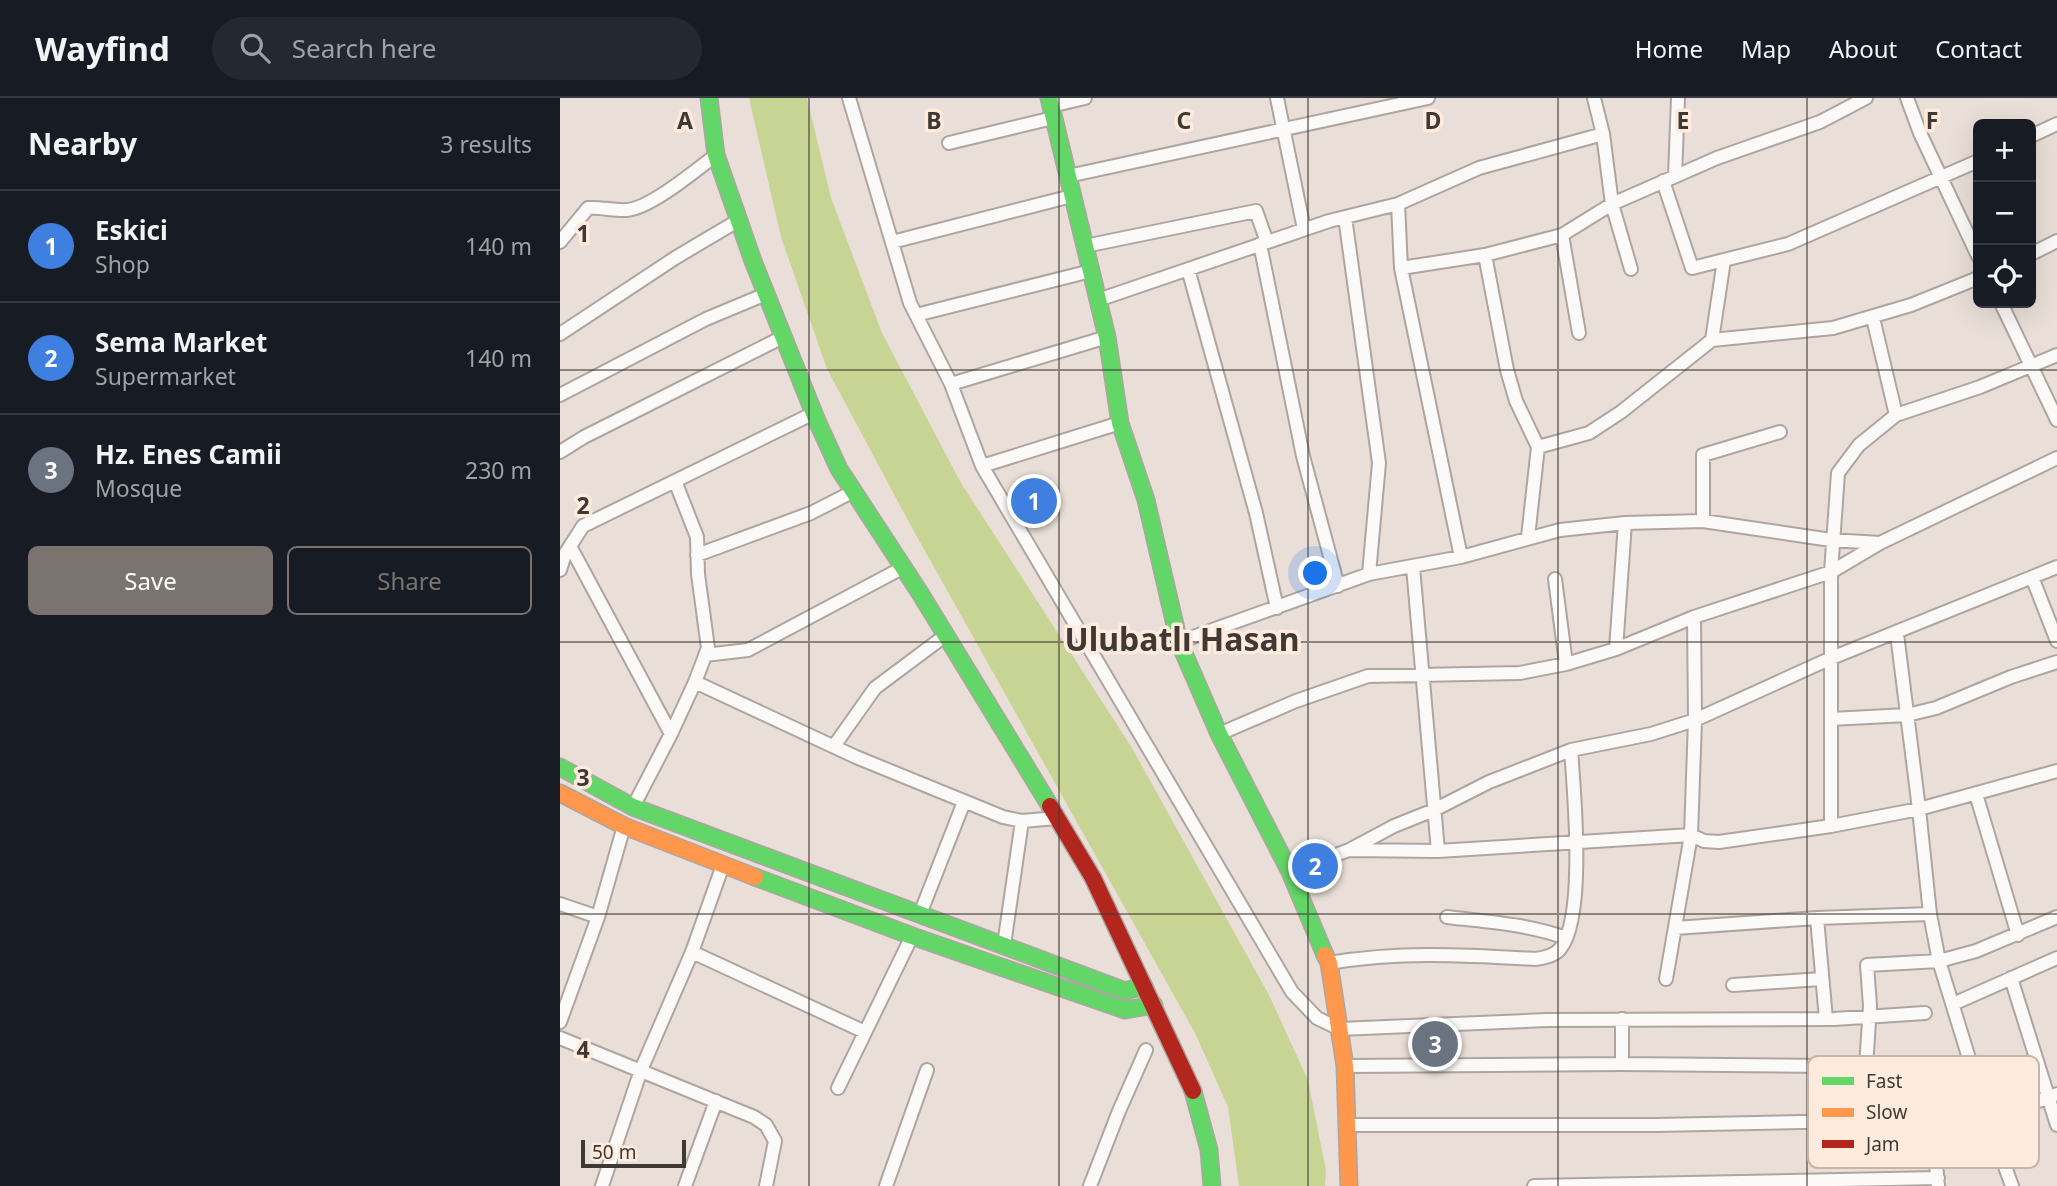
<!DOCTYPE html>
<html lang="en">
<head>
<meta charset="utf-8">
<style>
	body { margin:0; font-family:"Noto Sans",sans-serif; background:#242831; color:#f1f3f6 }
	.controls { position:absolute; right:21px; top:21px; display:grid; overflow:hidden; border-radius:10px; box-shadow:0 7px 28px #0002 }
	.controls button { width:63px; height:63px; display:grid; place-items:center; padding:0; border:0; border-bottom:2px solid #363941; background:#171b24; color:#f1f3f6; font:35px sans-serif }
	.scale { position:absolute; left:21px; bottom:18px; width:105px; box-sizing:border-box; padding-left:7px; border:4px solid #403933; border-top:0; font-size:19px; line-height:24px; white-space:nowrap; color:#403933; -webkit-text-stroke:5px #feebdd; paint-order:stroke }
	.you { position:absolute; left:756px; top:476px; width:24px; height:24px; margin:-18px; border:5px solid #fff; border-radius:50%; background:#1a73e8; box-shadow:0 0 0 10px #1a73e833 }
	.badge { display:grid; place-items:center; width:46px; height:46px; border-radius:50%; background:#7b736d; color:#fff; font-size:23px; font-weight:700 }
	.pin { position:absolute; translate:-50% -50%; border:4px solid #fff; box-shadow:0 2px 7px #0006 }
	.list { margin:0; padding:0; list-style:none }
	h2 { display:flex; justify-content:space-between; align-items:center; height:91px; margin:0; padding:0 28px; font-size:30px }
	h2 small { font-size:23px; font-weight:400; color:#9ea1a6 }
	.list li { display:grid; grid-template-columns:46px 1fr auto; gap:21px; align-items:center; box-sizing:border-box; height:112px; padding:0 28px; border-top:2px solid #363941 }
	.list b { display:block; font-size:26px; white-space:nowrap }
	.list p { margin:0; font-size:23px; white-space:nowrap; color:#9ea1a6 }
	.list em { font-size:23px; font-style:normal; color:#9ea1a6 }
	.actions { display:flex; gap:14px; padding:21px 28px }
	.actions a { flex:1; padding:16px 0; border:2px solid #7b736d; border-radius:10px; text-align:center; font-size:24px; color:#7b736d }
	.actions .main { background:#7b736d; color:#fff }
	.icon { flex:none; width:38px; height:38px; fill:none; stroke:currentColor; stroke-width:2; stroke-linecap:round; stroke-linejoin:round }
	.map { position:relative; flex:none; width:1497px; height:1088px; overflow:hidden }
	header { display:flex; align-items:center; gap:42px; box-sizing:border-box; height:98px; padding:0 35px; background:#171b24; border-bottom:2px solid #363941 }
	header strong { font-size:33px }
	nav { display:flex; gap:38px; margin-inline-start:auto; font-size:24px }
	.search { width:490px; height:63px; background:#242831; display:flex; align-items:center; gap:18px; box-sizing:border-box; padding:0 24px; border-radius:38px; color:#9ea1a6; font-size:26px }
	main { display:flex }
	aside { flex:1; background:#171b24 }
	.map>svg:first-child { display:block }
	.water { fill:#c8d493 }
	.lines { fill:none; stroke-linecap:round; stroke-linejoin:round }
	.street-casing { stroke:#ada5a0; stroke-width:16 }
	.fast-casing { stroke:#ada5a0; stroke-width:19 }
	.slow-casing { stroke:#ada5a0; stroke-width:19 }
	.jam-casing { stroke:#ada5a0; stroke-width:19 }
	.street { stroke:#fcfaf9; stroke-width:12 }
	.fast { stroke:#63d668; stroke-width:16 }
	.slow { stroke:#ff974d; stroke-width:16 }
	.jam { stroke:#b3261e; stroke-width:16 }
	.grid { fill:none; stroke:#403933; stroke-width:2; stroke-opacity:0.55 }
	.labels { text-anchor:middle; stroke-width:7; stroke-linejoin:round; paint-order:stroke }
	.district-label { font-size:32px; font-weight:bold; fill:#403933; stroke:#feebdd }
	.key { fill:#feebdd; stroke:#c5b6aa; stroke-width:2 }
	.key-label { font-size:19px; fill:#403933 }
	.grid-label { font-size:23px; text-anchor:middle; font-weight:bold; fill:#403933; stroke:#feebdd; stroke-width:7; stroke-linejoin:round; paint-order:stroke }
</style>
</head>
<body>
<header>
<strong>Wayfind</strong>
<div class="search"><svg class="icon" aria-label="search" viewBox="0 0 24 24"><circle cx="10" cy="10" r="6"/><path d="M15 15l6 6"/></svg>Search here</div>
<nav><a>Home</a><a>Map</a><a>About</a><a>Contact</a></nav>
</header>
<main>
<aside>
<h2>Nearby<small>3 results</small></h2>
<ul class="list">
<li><span class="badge" style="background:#3f7fe0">1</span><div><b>Eskici</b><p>Shop</p></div><em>140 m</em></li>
<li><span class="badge" style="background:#3f7fe0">2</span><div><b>Sema Market</b><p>Supermarket</p></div><em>140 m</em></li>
<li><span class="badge" style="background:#6b7280">3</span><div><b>Hz. Enes Camii</b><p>Mosque</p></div><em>230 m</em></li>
</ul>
<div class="actions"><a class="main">Save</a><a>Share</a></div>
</aside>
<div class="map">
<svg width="1497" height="1088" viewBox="0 0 1497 1088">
	<rect width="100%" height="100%" fill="#e9dfd8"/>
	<path class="water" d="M189,0H247L271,100L322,235L401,385L572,650L709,897L748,982L766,1073L765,1088H679L668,1009L635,935L351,428L267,271L221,139Z"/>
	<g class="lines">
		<g class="street-casing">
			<path id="street" d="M289,0L350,205L391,286L422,368L732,894L757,920L780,931L987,922L1274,921L1365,915
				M717,0L744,131
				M1034,0L1043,36L1052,106L1071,171
				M1347,0L1360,35L1418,158
				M491,8L525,0
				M1471,38L1497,26
				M389,45L493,20
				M508,78L868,0
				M1115,78L1118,0
				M1103,83L1132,170L1228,146L1418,63
				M838,106L841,170L901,459
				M785,119L819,365L809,476
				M1002,137L1019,235
				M0,144L28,110C42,109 54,113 67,112C91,110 136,72 156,57
				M332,144L512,98
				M700,146L743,358L778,488
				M525,148L696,113L707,144
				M1471,156L1497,143
				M925,157L947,272L956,303L978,349L968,439
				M841,170L925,157L1002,137L1052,106L1157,60L1260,24L1306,0
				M628,171L696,415L717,510
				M538,202L769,123L838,106L919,70L1043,36
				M1441,205L1497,322
				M356,217L531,173
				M1313,220L1336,317
				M0,236L115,160L179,122
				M1152,242L1164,162
				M391,286L547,239
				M0,297L146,221L206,196
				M978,349L1029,335L1061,314L1152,242L1273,230L1351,207L1418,180
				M0,354L24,339L223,239
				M422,368L560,325
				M1143,423V357L1220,334
				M10,448L111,636
				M137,457L251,415L294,393
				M853,469L878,753
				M0,472L5,456L23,428L254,315
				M1472,479L1497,543
				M995,481L1006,566
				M1337,536L1359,711L1370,816L1379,863L1428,1022L1452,1088
				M619,544L809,476L901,459L1000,432L1065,425L1143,423L1271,442L1320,445L1497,360
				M1056,551L1065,425
				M145,557L188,552L344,469
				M135,584L296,659L443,719L462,723L497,720
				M1271,621L1347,617L1376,610L1451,579L1497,564
				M659,636L736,603L808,578L960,575L1006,566L1056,551L1134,519L1271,474L1320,445
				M274,648L315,590L386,537
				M1416,696L1458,837
				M73,709L111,636L135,584L148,550L138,476L137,439L115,383
				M1271,728V474L1278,375L1299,347L1336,317L1420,289L1497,257
				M791,751L834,728L874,712L929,684L1011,652L1091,636L1135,622L1269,561L1497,469
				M730,774L789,752L878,753L1131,737L1144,743L1159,744L1271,728L1359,711L1497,673
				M0,806L38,819
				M360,816L404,704
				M887,819C928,824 968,826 1006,840
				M1257,820L1266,921
				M1115,830L1257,820L1370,816
				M444,847L462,723
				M132,854L305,934
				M769,865C841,853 903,857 975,861C984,860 994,858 1000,851C1026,820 1014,694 1011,652
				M1451,880L1497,1027
				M1106,881L1131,737L1135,622L1134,519
				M1173,887L1261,881
				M1393,906L1497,860
				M1062,921V966
				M0,924L38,819L64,728
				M0,940L194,1019L206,1027L215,1043L206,1088
				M785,968L1062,966L1365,969
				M278,990L352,838
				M1428,1022L1497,996
				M1309,1023L1306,969L1310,908L1307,867L1379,863L1416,853L1497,819
				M788,1027H1096L1340,1022L1357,1024L1373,1032L1378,1088
				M42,1088L81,972L132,854L163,767
				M125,1088L156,1003
				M326,1088L367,972
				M530,1088L559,1013L586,952
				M974,1088L1378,1080"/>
		</g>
		<g class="fast-casing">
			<path id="fast" d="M149,0L156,57L193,163L257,323L279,371L360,495L490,708
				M489,0L547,239L560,325L586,402L619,544L659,636L730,774L765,857
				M0,669L73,709L565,893L584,888
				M195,779L352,838L565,912L594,907
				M633,993L649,1052L652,1088"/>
		</g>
		<g class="slow-casing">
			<path id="slow" d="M0,695L64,728L195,779
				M765,857L769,865L785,968L789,1088"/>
		</g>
		<g class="jam-casing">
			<path id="jam" d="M490,708L533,780L633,993"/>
		</g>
		<use href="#street" class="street"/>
		<use href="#fast" class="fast"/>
		<use href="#slow" class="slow"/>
		<use href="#jam" class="jam"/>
	</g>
	<path class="grid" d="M249,0V1088M499,0V1088M748,0V1088M998,0V1088M1247,0V1088M0,272H1497M0,544H1497M0,816H1497"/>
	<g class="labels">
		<g class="district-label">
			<text x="622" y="553">Ulubatlı Hasan</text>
		</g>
	</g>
	<rect x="1248" y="958" width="231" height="112" rx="10" class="key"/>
	<rect x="1262" y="979" width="32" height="8" fill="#63d668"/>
	<rect x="1262" y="1010" width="32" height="9" fill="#ff974d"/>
	<rect x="1262" y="1042" width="32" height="8" fill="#b3261e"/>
	<g class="key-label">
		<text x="1306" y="990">Fast</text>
		<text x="1306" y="1021">Slow</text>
		<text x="1306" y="1053">Jam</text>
	</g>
	<g class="grid-label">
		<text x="125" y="31">A</text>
		<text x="374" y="31">B</text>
		<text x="624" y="31">C</text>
		<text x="873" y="31">D</text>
		<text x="1123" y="31">E</text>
		<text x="1372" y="31">F</text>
		<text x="23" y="144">1</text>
		<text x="23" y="416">2</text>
		<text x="23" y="688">3</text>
		<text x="23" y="960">4</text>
	</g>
</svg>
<div class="controls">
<button>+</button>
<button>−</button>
<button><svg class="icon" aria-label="locate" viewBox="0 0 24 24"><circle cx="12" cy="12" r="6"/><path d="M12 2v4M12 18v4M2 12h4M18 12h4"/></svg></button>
</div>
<div class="scale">50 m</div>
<div class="you"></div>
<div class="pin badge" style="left:474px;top:403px;background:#3f7fe0">1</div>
<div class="pin badge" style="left:755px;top:768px;background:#3f7fe0">2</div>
<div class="pin badge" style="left:875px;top:946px;background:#6b7280">3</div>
</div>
</main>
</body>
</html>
